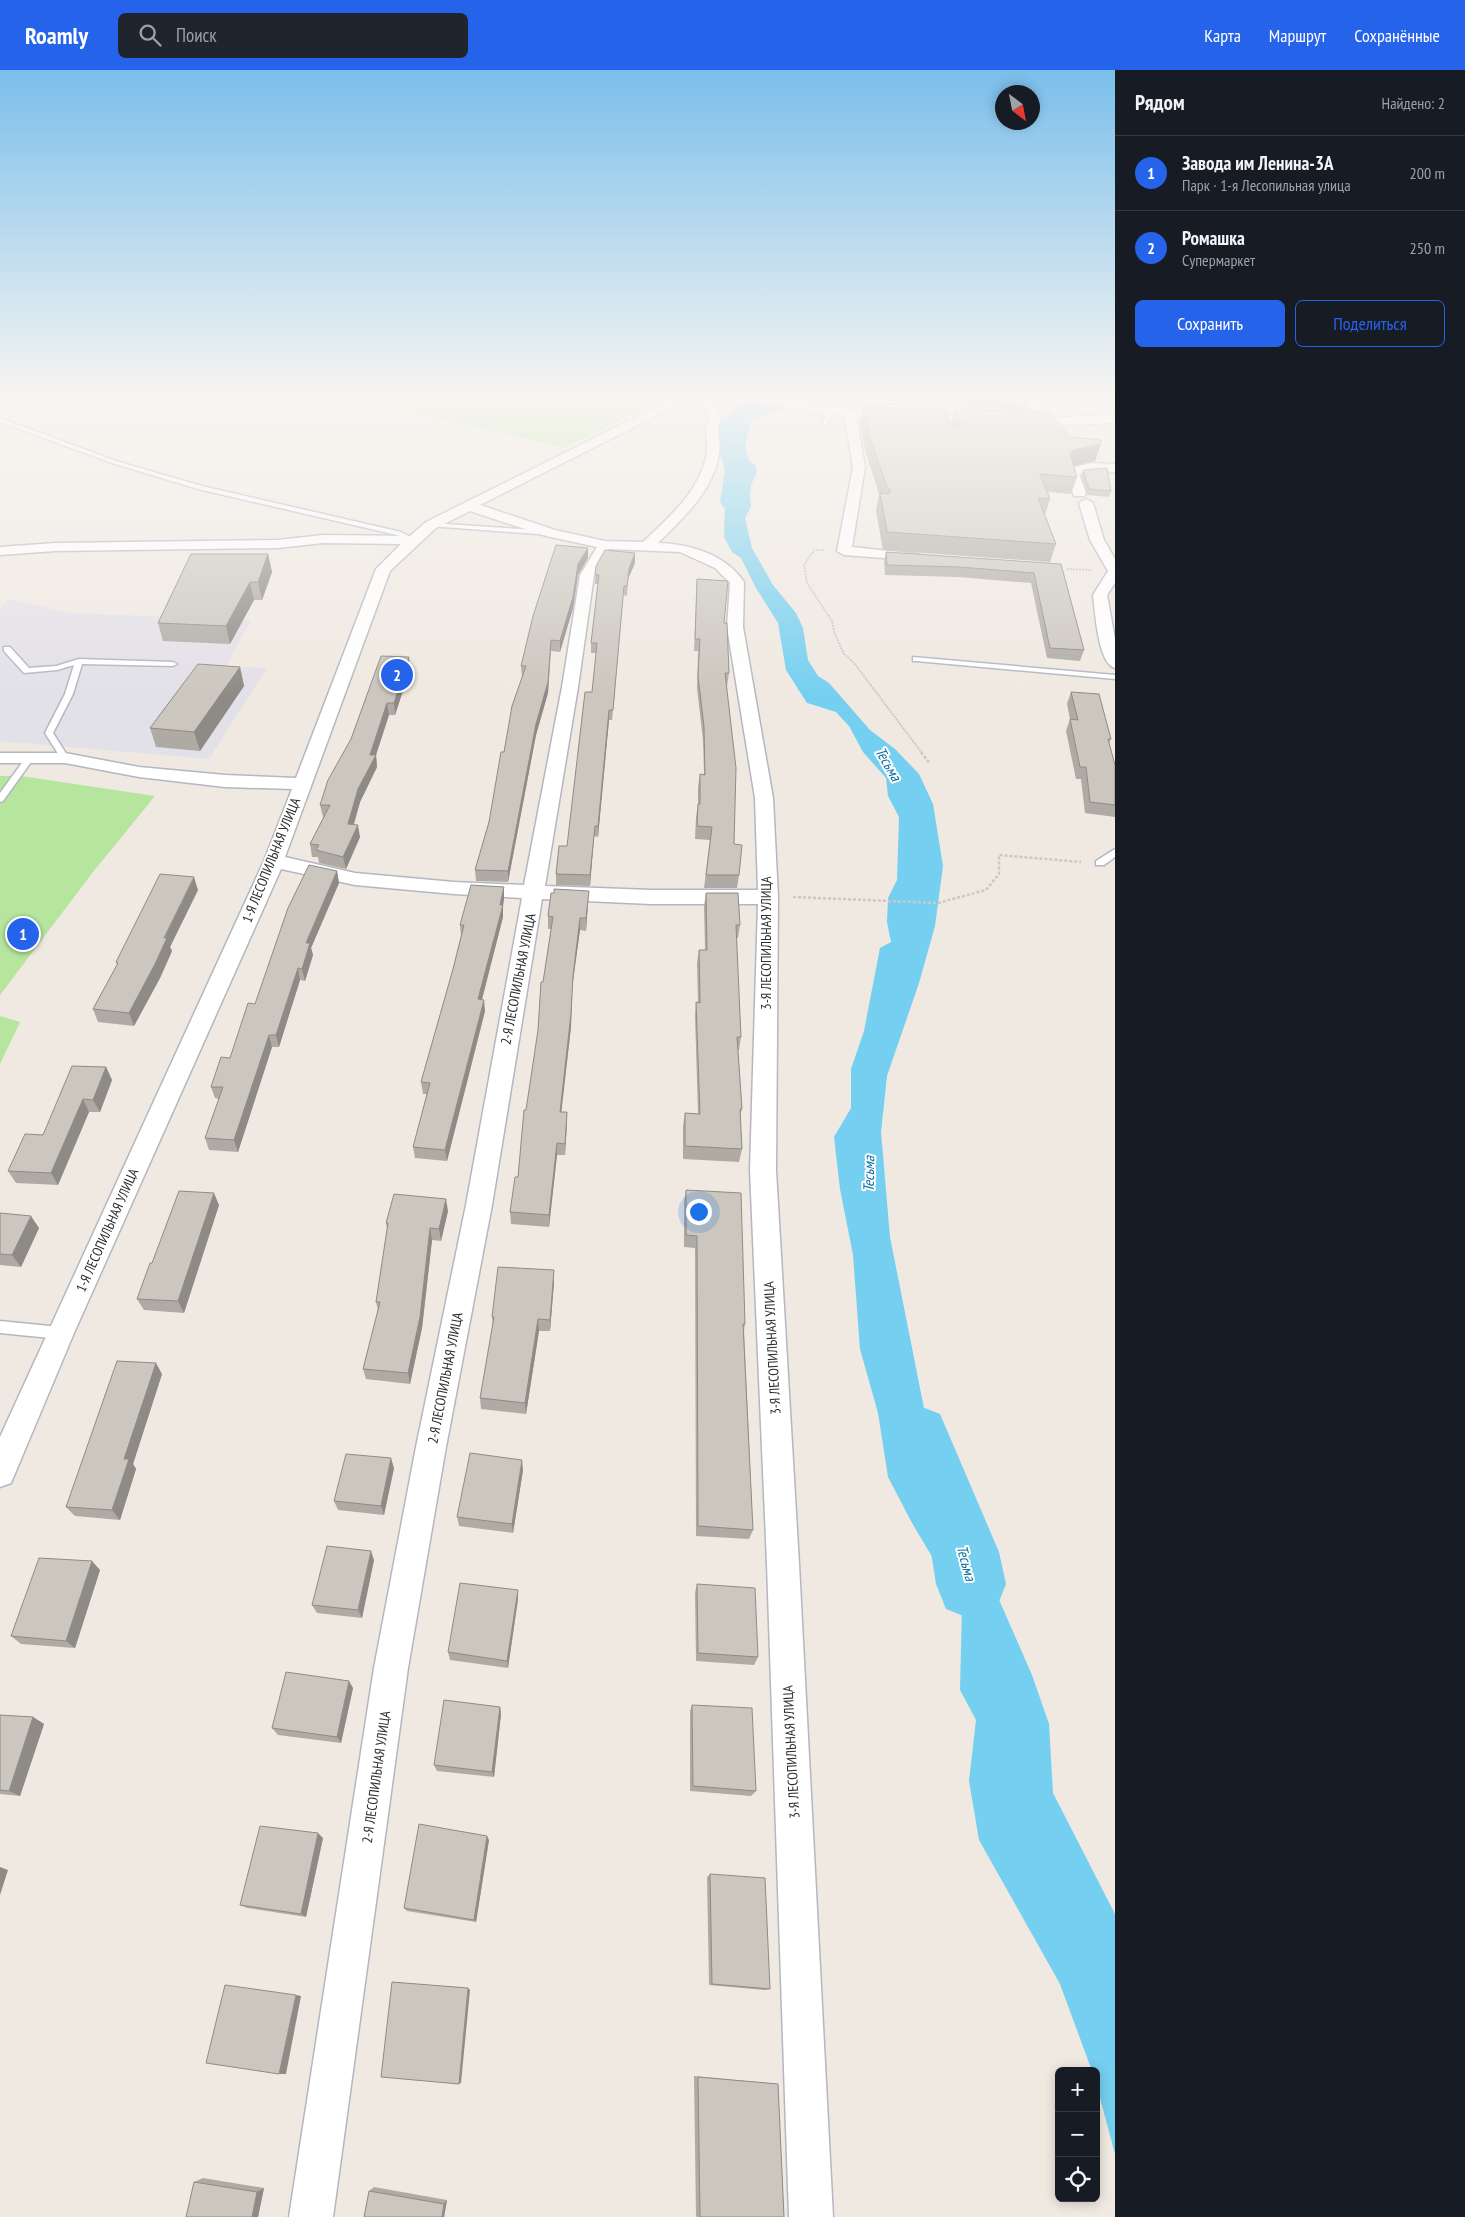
<!DOCTYPE html>
<html lang="ru">
<head>
<meta charset="utf-8">
<style>
	body { margin:0; font-family:"PT Sans Narrow",sans-serif; background:#20242c; color:#f1f3f6 }
	.controls { position:absolute; right:15px; bottom:15px; display:grid; overflow:hidden; border-radius:8px; box-shadow:0 2px 12px #0003 }
	.controls button { width:45px; height:45px; display:grid; place-items:center; padding:0; border:0; border-bottom:1px solid #363941; background:#171b24; color:#f1f3f6; font:25px sans-serif }
	.compass { position:absolute; left:995px; top:15px; width:45px; height:45px; border-radius:50%; background:#171b24; box-shadow:0 2px 12px #0003; rotate:148deg }
	.you { position:absolute; left:698px; top:1141px; width:18px; height:18px; margin:-12px; border:4px solid #fff; border-radius:50%; background:#1a73e8; box-shadow:0 0 0 8px #1a73e833 }
	.badge { display:grid; place-items:center; width:32px; height:32px; border-radius:50%; background:#2563eb; color:#fff; font-size:16px; font-weight:700 }
	.pin { position:absolute; translate:-50% -50%; border:2px solid #fff; box-shadow:0 1px 5px #0006 }
	.list { margin:0; padding:0; list-style:none }
	h2 { display:flex; justify-content:space-between; align-items:center; height:65px; margin:0; padding:0 20px; font-size:21px }
	h2 small { font-size:16px; font-weight:400; color:#9ea1a6 }
	.list li { display:grid; grid-template-columns:32px 1fr auto; gap:15px; align-items:center; box-sizing:border-box; height:75px; padding:0 20px; border-top:1px solid #363941 }
	.list b { display:block; font-size:19px; white-space:nowrap }
	.list p { margin:0; font-size:16px; white-space:nowrap; color:#9ea1a6 }
	.list em { font-size:16px; font-style:normal; color:#9ea1a6 }
	.actions { display:flex; gap:10px; padding:15px 20px }
	.actions a { flex:1; padding:11px 0; border:1px solid #2563eb; border-radius:8px; text-align:center; font-size:18px; color:#2563eb }
	.actions .main { background:#2563eb; color:#fff }
	.icon { flex:none; width:28px; height:28px; fill:none; stroke:currentColor; stroke-width:2; stroke-linecap:round; stroke-linejoin:round }
	.map { position:relative; flex:none; width:1115px; height:2147px; overflow:hidden }
	header { display:flex; align-items:center; gap:30px; box-sizing:border-box; height:70px; padding:0 25px; background:#2563eb; color:#fff }
	header strong { font-size:24px }
	nav { display:flex; gap:28px; margin-inline-start:auto; font-size:18px }
	.search { width:350px; height:45px; background:#20242c; display:flex; align-items:center; gap:12px; box-sizing:border-box; padding:0 18px; border-radius:8px; color:#9ea1a6; font-size:19px }
	main { display:flex }
	aside { flex:1; background:#171b24 }
	.map>svg:first-child { display:block }
	.industrial { fill:#e3e1e8 }
	.green { fill:#b6e59e }
	.water { fill:#75cff0 }
	.lines { fill:none; stroke-linecap:round; stroke-linejoin:round }
	.river { fill:#75cff0; fill-rule:evenodd }
	.service-casing { stroke:#b4b7c1; stroke-width:3 }
	.minor-casing { stroke:#b4b7c1; stroke-width:3 }
	.secondary-casing { stroke:#b4b7c1; stroke-width:2 }
	.path-far1 { stroke:#c9c9c9; stroke-width:2; stroke-dasharray:2 1; stroke-linecap:butt }
	.path { stroke:#c9c9c9; stroke-width:2.5; stroke-dasharray:3 2; stroke-linecap:butt }
	.service { fill:#fff; fill-rule:evenodd }
	.minor { fill:#fff; fill-rule:evenodd }
	.secondary { fill:#fff; fill-rule:evenodd }
	.wall { fill:#afaba4 }
	.shaded-wall { fill:#8e8b86 }
	.building { fill:#cbc7bf; stroke:#8e8b86 }
	.labels { text-anchor:middle; stroke-width:4; stroke-linejoin:round; paint-order:stroke }
	.street-label { font-size:14px; fill:#2e2e2e; stroke:#fff }
	.water-label { font-size:15px; font-style:italic; fill:#0d6fa3; stroke:#fff }
</style>
</head>
<body>
<header>
<strong>Roamly</strong>
<div class="search"><svg class="icon" aria-label="search" viewBox="0 0 24 24"><circle cx="10" cy="10" r="6"/><path d="M15 15l6 6"/></svg>Поиск</div>
<nav><a>Карта</a><a>Маршрут</a><a>Сохранённые</a></nav>
</header>
<main>
<div class="map">
<svg width="1115" height="2147" viewBox="0 0 1115 2147">
	<rect width="100%" height="100%" fill="#efe9e1"/>
	<path class="industrial" d="M9,529L70,543L251,550L226,596L267,598L209,689L0,671V539Z"/>
	<path class="green" d="M335,324H673L564,378Z
		M0,706H21L155,726L93,802L0,925Z
		M0,946L20,952L0,994Z"/>
	<path class="water" d="M779,324H809L801,327L785,339L751,350L743,386L756,396L757,402L749,419L751,436L745,448L752,478L773,515L796,543L803,558L808,590L818,606L829,613L870,660L895,679L919,704L933,734L943,796L935,856L919,913L887,1006L881,1062L890,1167L944,1439L986,1500L1032,1605L1049,1654L1053,1723L1115,1844V2084L1096,2013V2001H1092L1060,1914L979,1770L969,1711L976,1650L960,1620L962,1537L912,1453L888,1407L878,1343L860,1279L853,1185L840,1119L834,1067L851,1038V999L864,961L880,878L891,872L887,852L888,828L897,810L899,747L888,726L886,708L863,682L849,656L836,642L807,633L786,600L778,553L756,518L741,488L732,482L724,467L725,436L730,408L726,395L720,387L723,372L719,366L728,360L731,353Z"/>
	<g class="lines">
		<path class="river" d="M763,324H793L789,329L749,351L741,361C747,384 759,416 744,438L734,440L724,438L720,432L725,401L715,360L731,341Z
			M917,1335L940,1344L999,1482L1006,1514L996,1539L971,1549L946,1539L936,1514L931,1482L895,1395L885,1365L894,1344Z"/>
		<g class="service-casing">
			<path id="service" d="M866,334L980,339L983,341L980,343L871,337L874,346L871,348L868,346Z
				M829,341L834,342L826,355H822Z
				M0,348L116,391L202,416L401,462L416,470L413,472L397,465L198,419L112,393L0,352Z
				M431,453L551,461L554,463L551,465L429,456V454Z
				M4,577H10L29,598L56,596L79,589L173,592L177,594L173,596L82,594L73,624L53,663L69,688L65,691L62,690L45,663L65,624L74,595L57,600L24,603L4,581Z
				M913,587L1115,605V609L916,591H913Z
				M30,685L34,688L3,731L0,732V723L27,686Z
				M1115,779V787L1104,795H1096V791Z
				M0,1251L60,1257L65,1259L67,1263L65,1267L60,1269L0,1263Z"/>
		</g>
		<g class="minor-casing">
			<path id="minor" d="M683,324C699,324 711,331 722,346C714,364 722,368 719,384C714,420 683,448 658,473C690,474 725,484 744,512L743,557L773,728L778,827L776,1100L799,1494L833,2147H789L767,1494L750,1100L758,834H651L542,829L492,1135L446,1377L408,1598L333,2147H289L374,1598L416,1377L466,1135L522,828L454,824L355,815L281,799L74,1263L11,1413L0,1417V1367L264,791L292,719L225,717L139,707L65,693H0V683H65L139,697L225,705L296,708L376,499L401,474L323,473L278,478L55,481L0,485V477L55,473L278,470L323,465L410,466L426,452ZM688,330L704,338L710,346C702,363 710,371 706,387C698,423 668,448 643,472L605,471L555,460L480,435ZM470,441L546,466L597,477L580,505L562,617L524,815L454,812L355,803L285,787L390,501L436,458ZM609,479L680,482L715,498L730,513L727,557L755,728L758,820H651L545,816L578,617L594,505Z
				M1027,324H1039L1042,336L1039,356H1031C1027,347 1030,334 1027,324Z
				M850,341L856,344L865,397L852,477L918,484L925,488L923,491L844,485L837,481L853,397L844,344Z
				M1091,393L1115,394V402L1091,401L1079,404L1086,423L1084,426H1074L1066,402L1068,399Z
				M1086,429L1093,433L1104,470L1115,489V513L1107,525L1115,569V598C1098,594 1095,541 1093,525L1108,501L1090,470L1079,433Z"/>
		</g>
		<g class="secondary-casing">
			<path id="secondary" d="M739,324C782,324 827,338 871,342C952,349 1034,349 1115,345V353C990,359 862,357 741,327Z"/>
		</g>
		<path class="path-far1" d="M824,480H814L804,495L807,513L832,551L834,562L844,584L854,593L922,683
			M1067,499L1092,500"/>
		<path class="path" d="M921,682L930,694
			M793,827L938,833L986,820L999,804V785L1081,792"/>
		<use href="#service" class="service"/>
		<use href="#minor" class="minor"/>
		<use href="#secondary" class="secondary"/>
	</g>
	<path class="wall" d="M974,324L1029,340L1028,341L1071,367L1101,374L1095,391L1074,396L1077,407L1071,424L1048,422L1050,429L1045,445L1056,474L1050,492L883,480L876,441L879,424L866,383L860,353L863,336L951,354L955,340H1006L997,338L966,337L967,331Z
		M1083,400L1111,421L1109,427L1087,425L1081,405Z
		M588,478V488L578,505L573,538L560,582L551,581L548,623L536,665L508,812L476,811L475,800L489,752L504,682L522,607L521,596Z
		M886,482L1061,494L1084,580L1080,591L1047,588L1031,513L958,507L885,505L884,492Z
		M635,483V493L628,509L627,526L623,525L612,650H609L598,767L594,766L590,816L556,815V804L567,776L592,622L596,583H591V573L598,514H595V504Z
		M268,484L272,502L262,530H254L230,574L163,571L158,553Z
		M697,509L724,553L729,603L727,616H726L734,774L739,805L737,818H704L710,770L695,769L696,747L698,734V717L700,704H704L703,670L697,618L698,581H694Z
		M240,597L244,616L200,681L156,677L150,658Z
		M410,599L395,645H389L376,685L377,697L360,732L354,755L360,767L346,799L319,793L318,787H312L310,774L324,747H323L320,735Z
		M1071,622L1111,669L1109,673L1115,695V747L1085,743L1081,709H1076L1066,661L1070,649L1067,634Z
		M337,801L339,813L311,878L313,885L305,911L300,910L279,977H272L238,1082L209,1080L205,1068L219,1029L215,1028L211,1017L230,988L255,934Z
		M504,817V829L503,835V847L482,929L485,941L447,1091L415,1088L413,1077L427,1024H423L421,1012L453,899L461,866L460,855Z
		M198,820L170,877L172,881L160,908L134,956L98,952L93,939L117,895L116,892Z
		M706,823L740,855L738,868H736L741,967L739,980H738L742,1039L740,1046L742,1079L739,1092L683,1089V1056L685,1043L698,1044L695,946L696,932L698,933L697,893L699,880H705L704,836Z
		M588,833L586,861L580,860L572,918L571,957L561,1042H567L565,1085H557L549,1157L511,1154L510,1142L518,1107L538,960L543,912L551,859H548V846Z
		M106,997L112,1010L100,1042H89L58,1115L16,1113L8,1101Z
		M686,1120L745,1254L744,1260L753,1460L749,1469L696,1466L695,1178L684,1177V1132Z
		M219,1135L184,1243L144,1240L137,1229L152,1193Z
		M448,1141L441,1171L432,1170L422,1258L410,1314L366,1309L363,1299L378,1240L376,1232L387,1159L386,1153Z
		M0,1143L39,1158L21,1197L0,1195Z
		M554,1212L550,1261H539L526,1344L481,1339L480,1328L493,1256L492,1247Z
		M162,1304L133,1394L136,1399L120,1450L75,1446L66,1437Z
		M394,1398L384,1445L338,1440L334,1431Z
		M523,1400L513,1463L459,1456L457,1447Z
		M374,1490L362,1548L317,1543L312,1535Z
		M100,1500L75,1578L21,1574L11,1566Z
		M697,1514L758,1587L754,1595L696,1591L695,1523Z
		M518,1520V1529L508,1598L450,1590L448,1582Z
		M353,1618L341,1673L278,1665L272,1658Z
		M692,1635L756,1721L751,1726L690,1721V1641Z
		M500,1637L501,1644L494,1707L437,1701L434,1695Z
		M0,1645L33,1647L44,1654L20,1726L0,1724Z
		M323,1768L306,1847L247,1838L240,1835Z
		M489,1770L476,1852L407,1841L404,1838Z
		M710,1804L770,1919L765,1920L709,1915L707,1807Z
		M694,2006L778,2014L784,2147H697L696,2146Z
		M203,2108L264,2118L258,2147H186L194,2112Z
		M374,2117L447,2130L444,2147H364L369,2121Z"/>
	<path class="shaded-wall" d="M1101,374L1095,391L1068,397L1070,384L1073,380Z
		M588,478V488L578,505L573,538L560,582V571L578,494Z
		M635,483V493L628,509L627,526L629,499Z
		M268,484L272,502L262,530L258,512Z
		M250,512L254,530L230,574L226,556Z
		M624,516L623,525L612,650L613,640Z
		M551,570L548,623L536,665L508,812V801Z
		M409,587L410,599L395,645L394,633Z
		M240,597L244,616L200,681L194,662Z
		M387,633L389,645L376,685L377,697L360,732L350,766L348,754L358,719Z
		M609,640V650L598,767V756Z
		M358,755L360,767L346,799L343,787Z
		M595,756L594,766L590,816V805Z
		M337,801L339,813L311,878L313,885L305,911L302,899L306,873Z
		M194,807L198,820L170,877L172,881L160,908L134,956L129,943Z
		M504,817V829L503,835V847L479,941L478,929Z
		M589,821L588,833L586,861V848Z
		M580,848V860L572,918L571,957L560,1054V1042L573,906Z
		M298,898L300,910L279,977L276,965Z
		M484,930L485,941L447,1091L445,1080Z
		M269,965L272,977L238,1082L234,1070Z
		M106,997L112,1010L100,1042L93,1030Z
		M83,1029L89,1042L58,1115L51,1103Z
		M567,1042V1054L565,1085V1074Z
		M557,1073V1085L549,1157V1145Z
		M214,1123L219,1135L184,1243L178,1231Z
		M446,1129L448,1141L441,1171L439,1159Z
		M31,1146L39,1158L21,1197L12,1185Z
		M430,1158L432,1170L422,1258L410,1314L408,1303Z
		M554,1200V1212L550,1261V1250Z
		M538,1249L539,1261L526,1344L525,1333Z
		M156,1293L162,1304L133,1394L136,1399L120,1450L112,1440L124,1389Z
		M391,1388L394,1398L384,1445L381,1436Z
		M522,1390L523,1400L513,1463L512,1454Z
		M371,1481L374,1490L362,1548L358,1540Z
		M92,1491L100,1500L75,1578L66,1571Z
		M518,1520V1529L508,1598L507,1591Z
		M349,1611L353,1618L341,1673L337,1667Z
		M500,1637L501,1644L494,1707L492,1702Z
		M33,1647L44,1654L20,1726L9,1721Z
		M318,1763L323,1768L306,1847L301,1844Z
		M487,1766L489,1770L476,1852L474,1850Z
		M0,1797L8,1800L0,1825Z
		M468,1918L470,1920L461,2013L459,2014Z
		M296,1925L301,1926L286,2004H279Z
		M264,2118L258,2147H252L257,2122Z
		M447,2130L444,2147H442L444,2134Z"/>
	<path class="building" d="M974,324H1020L1028,334L1029,340H1021L1019,337L999,332L967,331Z
		M863,336L945,340L951,354L955,357L961,354L955,340L1047,341L1071,367L1100,370L1101,374L1073,380L1070,384L1077,407L1040,404L1050,429L1038,428L1056,474L887,462L880,423L889,424L890,419L887,417L869,366Z
		M1107,398L1111,421L1089,419L1083,400Z
		M556,475L588,478L578,494L573,527L560,571L551,570L548,612L536,654L508,801L475,800L489,752L501,682H504L512,636L526,596H521L533,546Z
		M605,480L635,483L629,499L627,516H624L613,640H609L598,756H595L590,805L556,804L559,776H567L585,622H592L597,573H591L599,505L595,504L596,496Z
		M886,482L1061,494L1084,580L1050,578L1034,503L960,497L887,495Z
		M191,484H268L258,512H250L226,556L158,553Z
		M697,509L728,511L724,553H727L729,603H725L736,698L734,774L742,775L739,805H706L712,757L697,756L698,734H700V704L705,705L704,657L698,606L700,569H695Z
		M381,586L409,587L394,633H387L370,685H376L358,719L348,754L358,755L343,787L316,780L319,775L310,774L330,735H320L328,710L351,669Z
		M198,594L240,597L194,662L150,658Z
		M1071,622L1099,624L1111,669H1108L1115,695V735L1090,732L1086,697H1080L1070,649L1078,650Z
		M309,795L337,801L306,873H310L302,899L298,898L276,965H269L234,1070L205,1068L223,1017H211L221,987L230,988L248,933L255,934L288,838Z
		M160,804L194,807L164,868H167L155,894L129,943L93,939L118,893L116,892Z
		M471,815L504,817L500,835H503L478,929L484,930L445,1080L413,1077L430,1013L421,1012L453,899L464,855H460Z
		M554,819L589,821L586,848H580L573,906L571,944L560,1042H567L565,1074L557,1073L549,1145L510,1142L515,1107H518L524,1040H526L538,960L541,912H543L553,847L548,846L551,823H554Z
		M706,823H738L740,855H736L741,967H737L742,1039H740L742,1079L685,1076V1043L700,1044L696,932L700,933L699,880H707Z
		M72,996L106,997L93,1030L83,1029L51,1103L8,1101L25,1064L43,1065Z
		M686,1120L741,1123L745,1254H743L753,1460L698,1456L697,1166L686,1165Z
		M179,1121L214,1123L178,1231L137,1229L150,1193H152Z
		M394,1124L446,1129L439,1159L430,1158L420,1247L408,1303L363,1299L380,1232H376L388,1153H386Z
		M0,1143L31,1146L12,1185L0,1184Z
		M498,1197L554,1200L550,1250L538,1249L525,1333L480,1328L494,1247H492Z
		M117,1291L156,1293L124,1389H129L112,1440L66,1437Z
		M470,1383L522,1390L512,1454L457,1447Z
		M346,1384L391,1388L381,1436L334,1431Z
		M327,1476L371,1481L358,1540L312,1535Z
		M39,1488L92,1491L66,1571L11,1566Z
		M460,1513L518,1520L507,1591L448,1582Z
		M697,1514L755,1518L758,1587L698,1583Z
		M286,1602L349,1611L337,1667L272,1658Z
		M444,1630L500,1637L492,1702L434,1695Z
		M692,1635L752,1638L756,1721L693,1716Z
		M0,1645L33,1647L9,1721L0,1720Z
		M419,1754L487,1766L474,1850L404,1838Z
		M260,1756L318,1763L301,1844L240,1835Z
		M710,1804L765,1808L770,1919L712,1914Z
		M392,1912L468,1918L459,2014L381,2007Z
		M225,1915L296,1925L279,2004L206,1993Z
		M698,2007L778,2014L784,2147H700Z
		M194,2112L257,2122L252,2147H186Z
		M369,2121L444,2134L442,2147H364Z"/>
	<linearGradient id="sky" x2="0" y2="1"><stop stop-color="#7abfeb"/><stop offset="0.52" stop-color="#f8f5f2"/><stop offset="1" stop-color="#f8f5f2" stop-opacity="0"/></linearGradient>
	<rect width="1115" height="625" fill="url(#sky)"/>
	<g class="labels">
		<g class="street-label">
			<text transform="translate(271 790) rotate(-68)" y="5">1-Я ЛЕСОПИЛЬНАЯ УЛИЦА</text>
			<text transform="translate(766 873) rotate(-90)" y="5">3-Я ЛЕСОПИЛЬНАЯ УЛИЦА</text>
			<text transform="translate(518 909) rotate(-79)" y="5">2-Я ЛЕСОПИЛЬНАЯ УЛИЦА</text>
			<text transform="translate(107 1160) rotate(-66)" y="5">1-Я ЛЕСОПИЛЬНАЯ УЛИЦА</text>
			<text transform="translate(772 1278) rotate(-93)" y="5">3-Я ЛЕСОПИЛЬНАЯ УЛИЦА</text>
			<text transform="translate(445 1308) rotate(-79)" y="5">2-Я ЛЕСОПИЛЬНАЯ УЛИЦА</text>
			<text transform="translate(791 1682) rotate(-93)" y="5">3-Я ЛЕСОПИЛЬНАЯ УЛИЦА</text>
			<text transform="translate(376 1707) rotate(-82)" y="5">2-Я ЛЕСОПИЛЬНАЯ УЛИЦА</text>
		</g>
		<g class="water-label">
			<text transform="translate(888 694) rotate(60)" y="5">Тесьма</text>
			<text transform="translate(869 1104) rotate(-89)" y="5">Тесьма</text>
			<text transform="translate(966 1493) rotate(75)" y="5">Тесьма</text>
		</g>
	</g>
</svg>
<div class="controls">
<button>+</button>
<button>−</button>
<button><svg class="icon" aria-label="locate" viewBox="0 0 24 24"><circle cx="12" cy="12" r="6"/><path d="M12 2v4M12 18v4M2 12h4M18 12h4"/></svg></button>
</div>
<svg class="compass" viewBox="-18 -18 36 36"><path d="M0-13l5 13h-10z" fill="#e53935"/><path d="M0 13l5-13h-10z" fill="#9ea1a6"/></svg>
<div class="you"></div>
<div class="pin badge" style="left:23px;top:864px">1</div>
<div class="pin badge" style="left:397px;top:605px">2</div>
</div>
<aside>
<h2>Рядом<small>Найдено: 2</small></h2>
<ul class="list">
<li><span class="badge">1</span><div><b>Завода им Ленина-3А</b><p>Парк · 1-я Лесопильная улица</p></div><em>200 m</em></li>
<li><span class="badge">2</span><div><b>Ромашка</b><p>Супермаркет</p></div><em>250 m</em></li>
</ul>
<div class="actions"><a class="main">Сохранить</a><a>Поделиться</a></div>
</aside>
</main>
</body>
</html>
